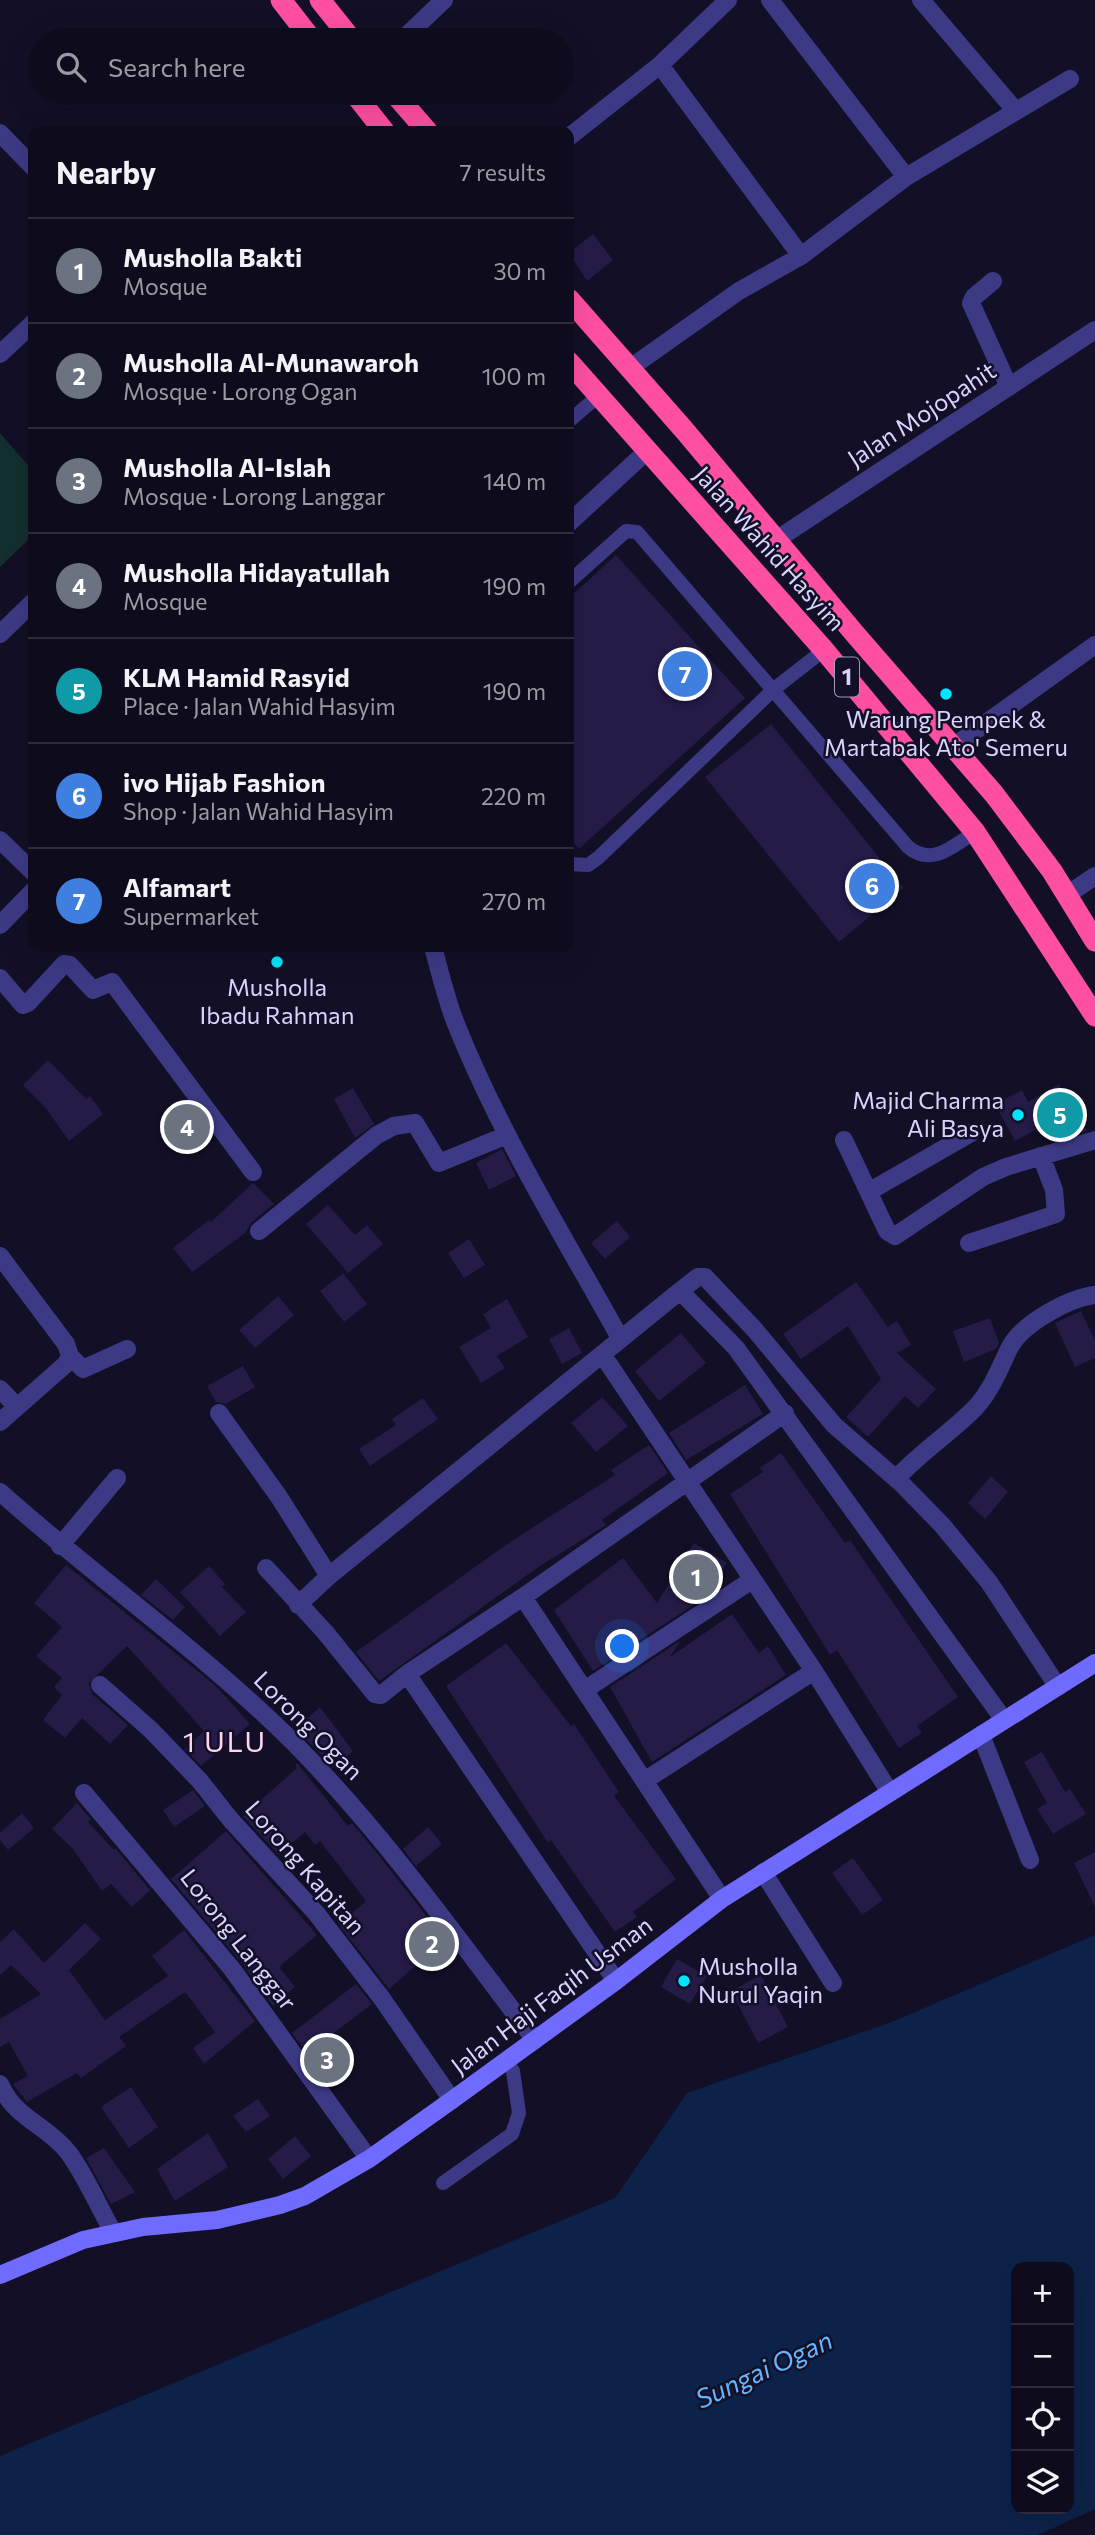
<!DOCTYPE html>
<html lang="en">
<head>
<meta charset="utf-8">
<style>
	body { margin:0; font-family:Commissioner,sans-serif; background:#1c1929; color:#f1f3f6 }
	.controls { position:absolute; right:21px; bottom:21px; display:grid; overflow:hidden; border-radius:14px; box-shadow:0 7px 28px #0002 }
	.controls button { width:63px; height:63px; display:grid; place-items:center; padding:0; border:0; border-bottom:2px solid #2e2b3b; background:#0e0b1c; color:#f1f3f6; font:35px sans-serif }
	.you { position:absolute; left:623px; top:1647px; width:24px; height:24px; margin:-18px; border:5px solid #fff; border-radius:50%; background:#1a73e8; box-shadow:0 0 0 10px #1a73e833 }
	.badge { display:grid; place-items:center; width:46px; height:46px; border-radius:50%; background:#00e5ff; color:#fff; font-size:23px; font-weight:700 }
	.pin { position:absolute; translate:-50% -50%; border:4px solid #fff; box-shadow:0 2px 7px #0006 }
	.list { margin:0; padding:0; list-style:none }
	h2 { display:flex; justify-content:space-between; align-items:center; height:91px; margin:0; padding:0 28px; font-size:30px }
	h2 small { font-size:23px; font-weight:400; color:#9b9ba3 }
	.list li { display:grid; grid-template-columns:46px 1fr auto; gap:21px; align-items:center; box-sizing:border-box; height:105px; padding:0 28px; border-top:2px solid #2e2b3b }
	.list b { display:block; font-size:26px; white-space:nowrap }
	.list p { margin:0; font-size:23px; white-space:nowrap; color:#9b9ba3 }
	.list em { font-size:23px; font-style:normal; color:#9b9ba3 }
	.icon { flex:none; width:38px; height:38px; fill:none; stroke:currentColor; stroke-width:2; stroke-linecap:round; stroke-linejoin:round }
	.map { position:relative; flex:none; width:1095px; height:2535px; overflow:hidden }
	.search { position:absolute; background:#0e0b1c; box-shadow:0 7px 28px #0002; left:28px; top:28px; width:546px; height:77px; display:flex; align-items:center; gap:18px; box-sizing:border-box; padding:0 24px; border-radius:38px; color:#9b9ba3; font-size:26px }
	.panel { position:absolute; background:#0e0b1c; box-shadow:0 7px 28px #0002; left:28px; top:126px; width:546px; height:826px; border-radius:14px }
	.map>svg:first-child { display:block }
	.green { fill:#12302f }
	.water { fill:#0c2248; fill-rule:evenodd }
	.building { fill:#241b47 }
	.lines { fill:none; stroke-linecap:round; stroke-linejoin:round }
	.lane { stroke:#3d3a85; stroke-width:14 }
	.street { stroke:#3d3a85; stroke-width:18 }
	.secondary { stroke:#6f6bff; stroke-width:18 }
	.highway { stroke:#ff4fa3; stroke-width:21 }
	.poi-dot { fill:#00e5ff; stroke:#130f26; stroke-width:2.5 }
	.labels { text-anchor:middle; stroke-width:5; stroke-linejoin:round; paint-order:stroke }
	.shield { fill:#130f26; stroke:#9e99be; stroke-width:2 }
	.shield-label { font-size:23px; font-weight:bold; fill:#d9d4ff }
	.street-label { font-size:24px; fill:#d9d4ff; stroke:#130f26 }
	.poi-label { font-size:24px; fill:#d9d4ff; stroke:#130f26 }
	.water-label { font-size:26px; font-style:italic; fill:#62b6ff; stroke:#130f26 }
	.quarter-label { font-size:28px; letter-spacing:2px; fill:#ffd6f0; stroke:#130f26 }
</style>
</head>
<body>
<div class="map">
<svg width="1095" height="2535" viewBox="0 0 1095 2535">
	<rect width="100%" height="100%" fill="#130f26"/>
	<path class="green" d="M0,433L33,471V535L0,567Z"/>
	<path class="water" d="M1095,1935V2509L1038,2535H0V2456L615,2198L687,2093L889,2023ZM1016,2267H1069V2509H1016Z"/>
	<path class="building" d="M593,234L613,260L587,281L569,253Z
		M616,555L745,698L579,849L569,838V598Z
		M771,724L904,888L839,942L705,777Z
		M48,1060L86,1099L90,1096L103,1114L69,1141L45,1107L23,1085Z
		M1059,1084L1087,1131L1058,1139L1048,1123L1015,1141L995,1104L1022,1090L1028,1102Z
		M353,1088L374,1124L355,1138L334,1099Z
		M185,1099L211,1135L189,1155L159,1122Z
		M502,1149L516,1176L489,1190L476,1163Z
		M253,1183L274,1204L252,1222L245,1233L192,1272L173,1248L209,1220L211,1222Z
		M328,1205L355,1235L367,1225L383,1244L348,1273L306,1224Z
		M617,1221L630,1237L605,1259L591,1243Z
		M469,1239L485,1265L464,1278L448,1253Z
		M343,1273L367,1304L344,1322L320,1291Z
		M856,1282L888,1327L897,1321L911,1345L897,1353L936,1389L918,1408L905,1396L868,1437L846,1417L881,1379L848,1326L801,1359L783,1334Z
		M278,1296L294,1315L255,1348L239,1330Z
		M507,1299L528,1337L497,1356L505,1368L481,1383L459,1347L491,1328L483,1314Z
		M1081,1311L1095,1341V1358L1075,1367L1055,1323Z
		M990,1318L999,1343L996,1349L964,1362L953,1331Z
		M569,1328L582,1353L562,1364L549,1339Z
		M681,1333L706,1363L659,1401L635,1371Z
		M243,1366L255,1387L226,1404L216,1402L207,1386Z
		M745,1385L763,1414L686,1460L669,1433Z
		M602,1397L628,1426L596,1452L571,1423Z
		M423,1398L438,1419L370,1466L359,1449L396,1425L392,1419Z
		M649,1445L668,1473L602,1520L606,1525L540,1566L379,1681L356,1652L510,1542L615,1475L611,1470Z
		M781,1453L845,1543L850,1540L958,1697L917,1726L922,1733L899,1748L837,1650L830,1655L730,1494L763,1472L760,1468Z
		M991,1476L1008,1492L985,1519L968,1503Z
		M694,1543L727,1563L707,1596L593,1671L554,1610L623,1558L657,1603Z
		M66,1565L216,1686L250,1724L201,1766L185,1749L204,1731L127,1646L89,1683L92,1694L128,1725L110,1744L82,1718L65,1738L43,1720L62,1695L54,1687L62,1678L36,1656L62,1627L34,1603Z
		M209,1566L225,1584L222,1587L246,1612L220,1636L180,1592Z
		M156,1579L185,1607L173,1620L141,1595Z
		M732,1614L759,1653L768,1646L786,1675L652,1762L610,1687L680,1641L670,1657Z
		M506,1643L571,1726L574,1724L619,1792L614,1796L676,1879L633,1912L637,1917L615,1932L551,1840L548,1843L446,1686Z
		M320,1707L353,1751L334,1768L306,1739L310,1736L300,1725Z
		M1042,1752L1065,1792L1070,1789L1086,1814L1053,1834L1037,1809L1047,1803L1024,1762Z
		M297,1763L348,1826L352,1823L381,1858L452,1949L425,1967L421,1961L389,1989L339,1925L366,1901L320,1841L315,1845L305,1832L279,1855L243,1816L297,1768L295,1765Z
		M193,1790L205,1806L174,1827L163,1810Z
		M77,1803L91,1819L88,1822L114,1850L116,1849L150,1890L132,1907L111,1884L102,1891L73,1849L52,1829Z
		M22,1813L34,1828L8,1850L0,1840V1833Z
		M428,1827L442,1844L416,1866L403,1849Z
		M226,1831L317,1935L282,1964L280,1968L295,1987L273,2006L241,1962L171,1879Z
		M1095,1852V1907L1074,1863Z
		M853,1858L883,1900L862,1915L832,1873Z
		M85,1923L101,1939L69,1970L105,2020L168,1976L152,1956L184,1930L255,2021L204,2064L193,2048L215,2032L186,1993L182,1994L119,2037L126,2046L81,2078L77,2073L27,2102L13,2084L28,2076L9,2042L0,2047V2019L41,1994L11,1965L0,1975V1942L14,1929L44,1963Z
		M677,1959L707,1976L690,2004L661,1987Z
		M761,1975L788,2027L758,2043L731,1991Z
		M356,1984L372,2004L330,2036L347,2062L324,2077L292,2033Z
		M131,2087L158,2127L129,2148L101,2107Z
		M258,2099L270,2116L246,2132L233,2116Z
		M208,2133L228,2167L175,2201L157,2169Z
		M295,2136L311,2156L283,2179L268,2159Z
		M104,2148L135,2192L111,2204L86,2158Z"/>
	<g class="lines">
		<path class="lane" d="M569,421L597,397
			M569,582L626,531L637,532L908,847C932,867 953,846 975,832
			M569,864L588,865L598,858L774,689L824,650
			M443,2183L512,2134L519,2113L513,2071L506,2061"/>
		<path class="street" d="M770,0L906,177
			M921,0L1014,109
			M402,40L444,0
			M660,65L801,256
			M0,133L33,167
			M569,137L660,65L728,0
			M993,281L974,297L971,303L1009,387
			M0,354L33,323
			M630,368L739,291L801,256L906,177L1070,79
			M569,523L647,451
			M776,540L1095,330
			M0,634L33,602
			M954,746L1095,645
			M0,840L33,872
			M1067,895L1095,876
			M0,925L33,891
			M433,947C440,972 446,999 456,1024C500,1134 563,1235 620,1338
			M0,978L23,1005L28,1003L64,964L70,965L93,990L112,982L253,1172
			M844,1140L887,1231L895,1236L983,1177L1006,1167L1095,1140
			M870,1191L971,1133
			M259,1231L377,1135L394,1126L415,1123L439,1163L507,1135
			M969,1243L1056,1214L1054,1190L1041,1156
			M0,1256L66,1344L70,1356L66,1364L0,1422
			M680,1291L698,1277H705L755,1330L834,1425L901,1483L942,1525L989,1582L1058,1687
			M70,1356L83,1369L127,1349
			M608,1363L814,1671L889,1791
			M0,1389L17,1407
			M219,1413L279,1497L329,1576
			M896,1479C920,1452 951,1433 976,1407C993,1388 999,1369 1010,1347C1023,1323 1069,1298 1095,1295
			M0,1492C96,1578 203,1652 294,1743C384,1834 458,1939 535,2040
			M60,1546L117,1478
			M266,1568L325,1632L375,1694L381,1695L407,1674
			M523,1597L722,1899
			M298,1605L329,1576L680,1291L736,1348L1004,1720
			M100,1685L151,1730L200,1781L230,1819L316,1913L383,2000L452,2100
			M586,1689L752,1580
			M981,1735L1030,1860
			M644,1781L814,1671
			M84,1793L232,1969L369,2159
			M763,1872L833,1983
			M616,1981L407,1674L523,1597L785,1413
			M0,2084C15,2119 46,2124 68,2152C86,2176 98,2206 113,2232"/>
		<path class="secondary" d="M0,2275L83,2240L143,2227L217,2220L280,2205L305,2196L369,2159L452,2100L616,1981L722,1899L1095,1663"/>
		<path class="highway" d="M281,0L312,40
			M320,0L352,40
			M354,93L384,131
			M394,93L427,131
			M569,299L685,431L855,634L994,794L1052,871L1095,941
			M569,362L824,650L975,832L1095,1016"/>
	</g>
	<g class="poi-dot">
		<circle cx="946" cy="694" r="7"/>
		<circle cx="277" cy="962" r="7"/>
		<circle cx="1018" cy="1115" r="7"/>
		<circle cx="684" cy="1981" r="7"/>
	</g>
	<g class="labels">
		<rect class="shield" x="835" y="657.5" width="24" height="39" rx="5"/>
		<g class="shield-label">
			<text x="847" y="685">1</text>
		</g>
		<g class="street-label">
			<text transform="translate(922 415) rotate(-33)" y="8">Jalan Mojopahit</text>
			<text transform="translate(769 549) rotate(48)" y="8">Jalan Wahid Hasyim</text>
			<text transform="translate(308 1726) rotate(45)" y="8">Lorong Ogan</text>
			<text transform="translate(305 1868) rotate(49)" y="8">Lorong Kapitan</text>
			<text transform="translate(238 1940) rotate(52)" y="8">Lorong Langgar</text>
			<text transform="translate(552 1996) rotate(-37)" y="8">Jalan Haji Faqih Usman</text>
		</g>
		<g class="poi-label">
			<text x="946" y="728">Warung Pempek &amp;<tspan x="946" dy="28">Martabak Ato' Semeru</tspan></text>
			<text x="277" y="996">Musholla<tspan x="277" dy="28">Ibadu Rahman</tspan></text>
			<text x="1004" y="1109" text-anchor="end">Majid Charma<tspan x="1004" dy="28">Ali Basya</tspan></text>
			<text x="698" y="1975" text-anchor="start">Musholla<tspan x="698" dy="28">Nurul Yaqin</tspan></text>
		</g>
		<g class="water-label">
			<text transform="translate(764 2370) rotate(-25)" y="9">Sungai Ogan</text>
		</g>
		<g class="quarter-label">
			<text x="225" y="1752">1 ULU</text>
		</g>
	</g>
</svg>
<div class="controls">
<button>+</button>
<button>−</button>
<button><svg class="icon" aria-label="locate" viewBox="0 0 24 24"><circle cx="12" cy="12" r="6"/><path d="M12 2v4M12 18v4M2 12h4M18 12h4"/></svg></button>
<button><svg class="icon" aria-label="layers" viewBox="0 0 24 24"><path d="M12 4l9 5-9 5-9-5zM3 14l9 5 9-5"/></svg></button>
</div>
<div class="you"></div>
<div class="pin badge" style="left:696px;top:1577px;background:#6b7280">1</div>
<div class="pin badge" style="left:432px;top:1944px;background:#6b7280">2</div>
<div class="pin badge" style="left:327px;top:2060px;background:#6b7280">3</div>
<div class="pin badge" style="left:187px;top:1127px;background:#6b7280">4</div>
<div class="pin badge" style="left:1060px;top:1115px;background:#0f9aa8">5</div>
<div class="pin badge" style="left:872px;top:886px;background:#3f7fe0">6</div>
<div class="pin badge" style="left:685px;top:674px;background:#3f7fe0">7</div>
<div class="search"><svg class="icon" aria-label="search" viewBox="0 0 24 24"><circle cx="10" cy="10" r="6"/><path d="M15 15l6 6"/></svg>Search here</div>
<section class="panel">
<h2>Nearby<small>7 results</small></h2>
<ul class="list">
<li><span class="badge" style="background:#6b7280">1</span><div><b>Musholla Bakti</b><p>Mosque</p></div><em>30 m</em></li>
<li><span class="badge" style="background:#6b7280">2</span><div><b>Musholla Al-Munawaroh</b><p>Mosque · Lorong Ogan</p></div><em>100 m</em></li>
<li><span class="badge" style="background:#6b7280">3</span><div><b>Musholla Al-Islah</b><p>Mosque · Lorong Langgar</p></div><em>140 m</em></li>
<li><span class="badge" style="background:#6b7280">4</span><div><b>Musholla Hidayatullah</b><p>Mosque</p></div><em>190 m</em></li>
<li><span class="badge" style="background:#0f9aa8">5</span><div><b>KLM Hamid Rasyid</b><p>Place · Jalan Wahid Hasyim</p></div><em>190 m</em></li>
<li><span class="badge" style="background:#3f7fe0">6</span><div><b>ivo Hijab Fashion</b><p>Shop · Jalan Wahid Hasyim</p></div><em>220 m</em></li>
<li><span class="badge" style="background:#3f7fe0">7</span><div><b>Alfamart</b><p>Supermarket</p></div><em>270 m</em></li>
</ul>
</section>
</div>
</body>
</html>
